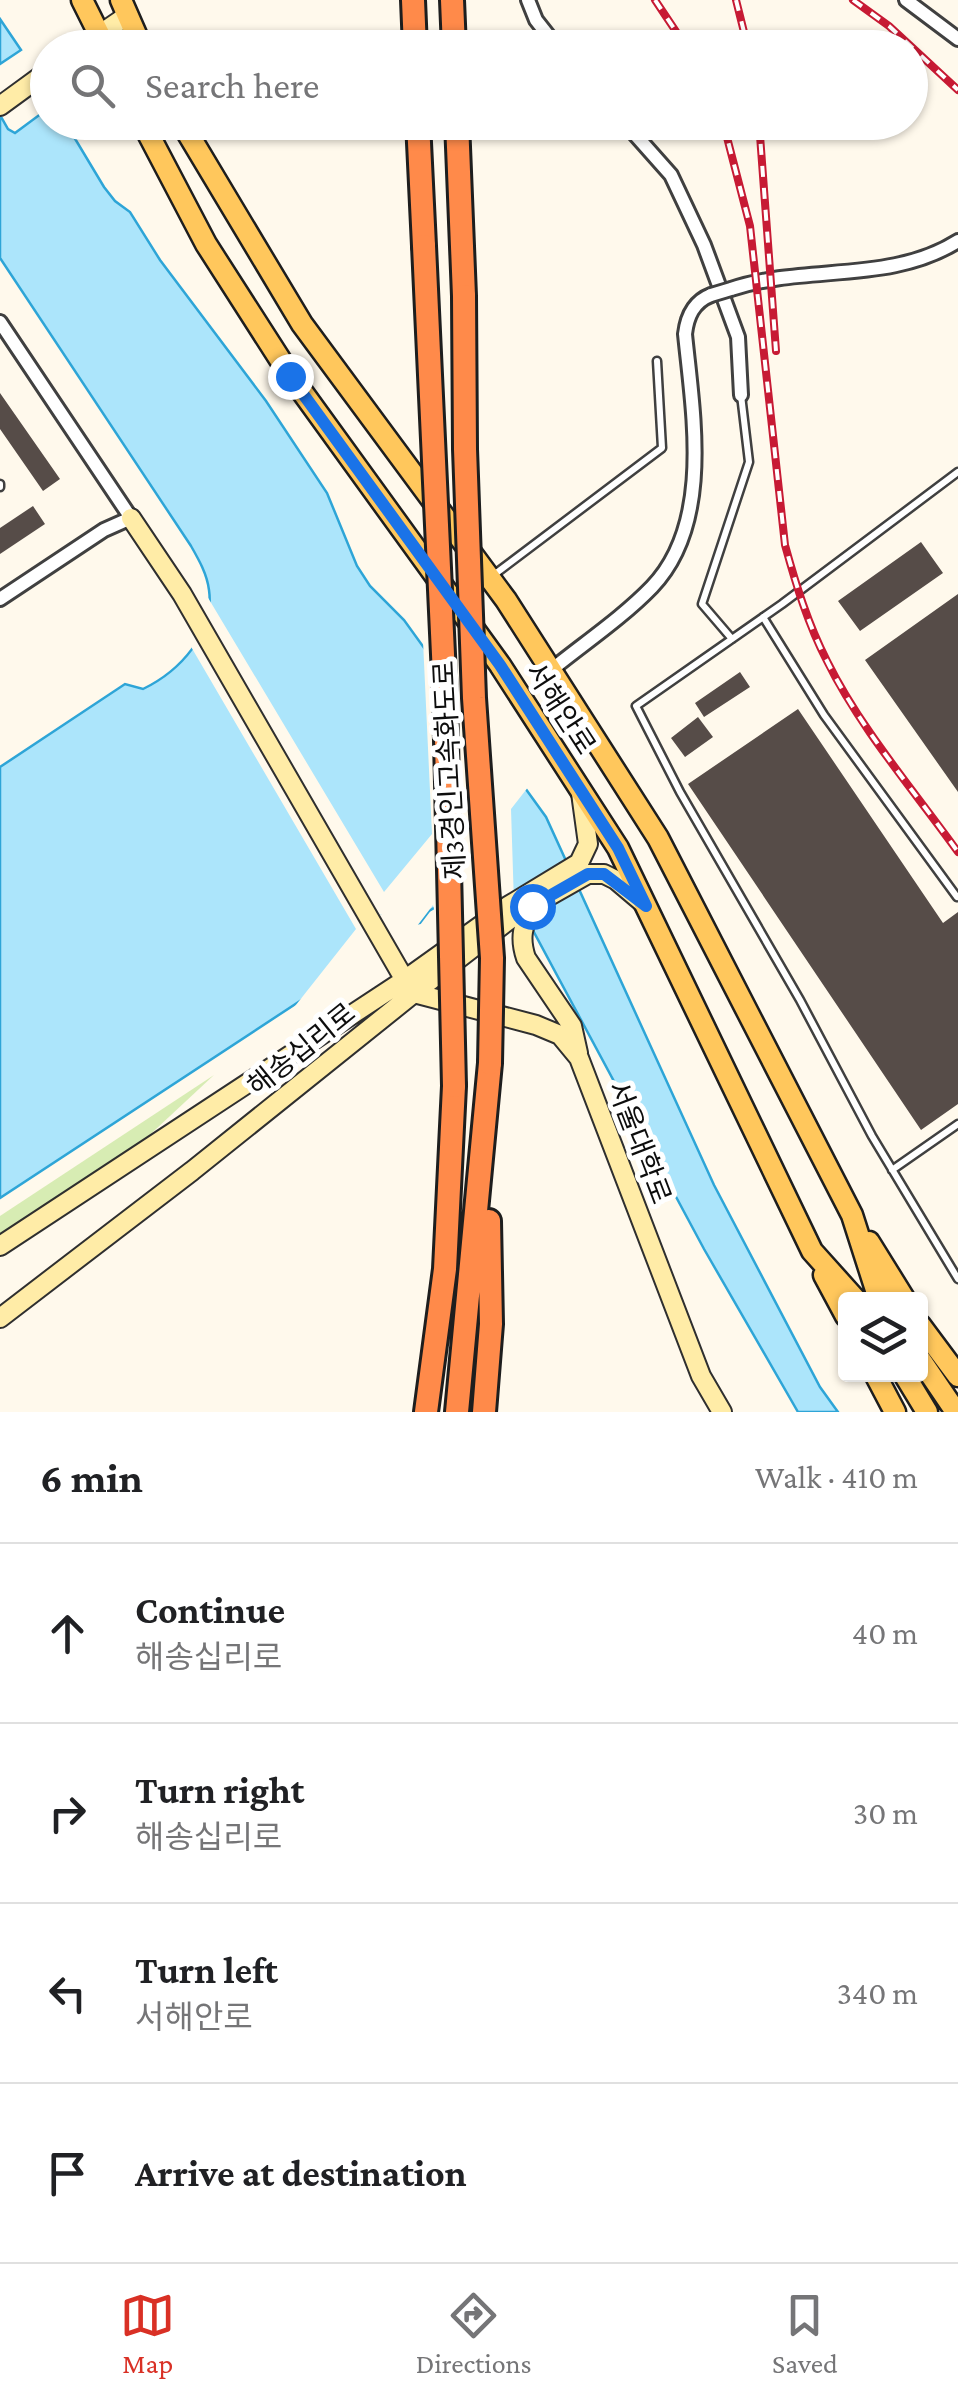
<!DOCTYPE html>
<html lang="en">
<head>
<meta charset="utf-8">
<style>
	body { margin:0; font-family:"Crimson Pro","Noto Sans KR",serif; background:#f6f6f6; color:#202124 }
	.controls { position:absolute; right:30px; bottom:30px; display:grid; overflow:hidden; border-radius:10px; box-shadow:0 2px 8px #0004 }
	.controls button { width:90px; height:90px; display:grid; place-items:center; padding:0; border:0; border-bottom:2px solid #e0e0e0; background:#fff; color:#202124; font:50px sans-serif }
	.stop { position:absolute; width:30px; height:30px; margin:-22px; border:8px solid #1a73e8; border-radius:50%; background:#fff }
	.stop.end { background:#1a73e8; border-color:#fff; box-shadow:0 2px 10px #0008 }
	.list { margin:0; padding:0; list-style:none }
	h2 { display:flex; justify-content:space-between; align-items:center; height:130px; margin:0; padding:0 40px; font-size:42px }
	h2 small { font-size:32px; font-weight:400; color:#757577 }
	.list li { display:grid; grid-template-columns:65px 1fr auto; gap:30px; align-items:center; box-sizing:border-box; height:180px; padding:0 40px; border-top:2px solid #e0e0e0 }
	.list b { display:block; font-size:38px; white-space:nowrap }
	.list p { margin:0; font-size:32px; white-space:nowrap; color:#757577 }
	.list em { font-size:32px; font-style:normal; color:#757577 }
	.icon { flex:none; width:55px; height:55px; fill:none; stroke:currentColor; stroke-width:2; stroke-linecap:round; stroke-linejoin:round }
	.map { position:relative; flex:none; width:958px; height:1412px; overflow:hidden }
	.search { position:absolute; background:#fff; box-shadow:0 2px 8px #0004; left:30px; right:30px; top:30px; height:110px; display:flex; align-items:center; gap:25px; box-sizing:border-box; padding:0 35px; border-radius:55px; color:#757577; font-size:38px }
	.sheet { height:850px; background:#fff }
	nav { display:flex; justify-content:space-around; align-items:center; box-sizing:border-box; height:140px; border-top:2px solid #e0e0e0; background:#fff; font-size:28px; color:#757577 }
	nav a { display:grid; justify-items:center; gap:5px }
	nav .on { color:#d93025 }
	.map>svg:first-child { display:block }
	.green { fill:#d7ecb3 }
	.water { fill:#ace5fb; stroke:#2ea5d7; stroke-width:2.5 }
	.pier { fill:#fff9ec }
	.building { fill:#564c48 }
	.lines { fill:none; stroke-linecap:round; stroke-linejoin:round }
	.lane-casing { stroke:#404040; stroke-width:11 }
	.street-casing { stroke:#404040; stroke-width:18 }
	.secondary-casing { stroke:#2f2f2f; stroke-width:22 }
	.primary-casing { stroke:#1e1e1e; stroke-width:25 }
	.highway-casing { stroke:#1e1e1e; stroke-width:28 }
	.lane { stroke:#fff; stroke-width:6 }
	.street { stroke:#fff; stroke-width:12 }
	.secondary { stroke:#ffeca7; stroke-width:18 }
	.primary { stroke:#ffc75c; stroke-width:20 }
	.highway { stroke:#ff8a4a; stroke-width:22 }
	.rail-casing { stroke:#c71a34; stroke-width:8 }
	.rail { stroke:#fff; stroke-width:4; stroke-dasharray:11; stroke-linecap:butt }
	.street-bridge-casing { stroke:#404040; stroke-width:18; stroke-linecap:butt }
	.highway-bridge-casing { stroke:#1e1e1e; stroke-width:28; stroke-linecap:butt }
	.street-bridge { stroke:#fff; stroke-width:12 }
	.highway-bridge { stroke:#ff8a4a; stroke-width:22 }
	.route { stroke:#1a73e8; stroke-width:12 }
	.labels { text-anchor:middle; stroke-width:10; stroke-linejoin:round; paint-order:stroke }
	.street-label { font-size:28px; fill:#0d0d0d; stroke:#fff }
</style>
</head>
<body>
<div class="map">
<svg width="958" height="1412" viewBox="0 0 958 1412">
	<rect width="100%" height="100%" fill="#fff9ec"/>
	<path class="green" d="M214,1075L141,1143L0,1237V1216Z"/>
	<path class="water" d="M0,19L21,50L0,64Z
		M42,113L47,114L48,122L62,123L68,127L104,187L115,201L130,212L160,260L266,401L327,493L357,566L370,586L404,620L546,817L714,1185L820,1387L838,1412H798L704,1249L500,869L429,911L420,923L407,926L388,914L368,911L364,959L0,1198V767L125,684L143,689C180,671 215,633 209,590C207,574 199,560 191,546L0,258V115L8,129L15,133Z"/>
	<path class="pier" d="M204,591L384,892L432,834L423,641L529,786L511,809L514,904L498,875L435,913L433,905L414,930L392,929L381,914L368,917L374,945L372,957L288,1015L356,929L190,645L201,624Z"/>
	<path class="building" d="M0,393L60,479L43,491L0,429Z
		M33,506L45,524L0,554V528Z
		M921,542L943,573L860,631L838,601Z
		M958,594V792L865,660Z
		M740,672L750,687L704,717L695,703Z
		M798,709L943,923L958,912V1104L921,1130L688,784Z
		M698,717L713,737L685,757L671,738Z"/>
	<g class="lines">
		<g class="lane-casing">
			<path id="lane" d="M958,472L782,604L636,706L680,792L800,1000L872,1136L958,1279
				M0,484V487
				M491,577L662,448L657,361
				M763,617L824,715L957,897
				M732,639L702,604L749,462L741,395
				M892,1170L958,1124"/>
		</g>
		<g class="street-casing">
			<path id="street" d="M528,0L536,20L558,48
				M906,0L958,39
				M624,122L671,175L704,245L738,337L741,395
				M731,289C806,264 890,284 958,241
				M0,322L131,518L104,530L0,599
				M550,671C583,644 622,618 652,587C713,523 693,414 685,334C687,317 693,302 711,295"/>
		</g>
		<g class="secondary-casing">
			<path id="secondary" d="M80,48L128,15
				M0,106L48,71
				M131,518L182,594L410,989
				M532,907C523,926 519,937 526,958L572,1026L578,1053
				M414,993L536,1025L560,1035L579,1058L701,1376L722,1412
				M0,1246L403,981L508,906L579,863L588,844L581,793
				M0,1318L192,1171L414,993L514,916L588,874H604L616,880L642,902"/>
		</g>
		<g class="primary-casing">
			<path id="primary" d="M82,0L106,48
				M121,0L142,48
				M142,122L206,244L290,375L500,665L618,848L812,1251L856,1300
				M181,122L302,324L506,600L658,838L852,1215L876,1290L882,1300
				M869,1242L905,1300
				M824,1275L846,1316
				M920,1325L958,1376
				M920,1359L956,1412
				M875,1374L895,1412
				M904,1374L927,1412"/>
		</g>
		<g class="highway-casing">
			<path id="highway" d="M413,0L415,48
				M452,0L454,48
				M418,122L424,246
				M457,122L464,296
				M426,1412L445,1269L454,1086
				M457,1412L490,1063
				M484,1412L491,1324L489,1221"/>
		</g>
		<use href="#lane" class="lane"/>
		<use href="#street" class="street"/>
		<use href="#secondary" class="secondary"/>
		<use href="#primary" class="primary"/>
		<use href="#highway" class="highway"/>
		<g class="rail-casing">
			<path id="rail" d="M655,0L687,48
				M736,0L748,48
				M853,0L889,26L958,90
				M723,122L750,226L785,545C796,585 808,624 827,661C860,728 915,792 958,852
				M759,122L776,351"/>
		</g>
		<use href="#rail" class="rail"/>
		<g class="street-bridge-casing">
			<path id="street-bridge" d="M711,295L731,289"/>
		</g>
		<g class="highway-bridge-casing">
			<path id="highway-bridge" d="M424,246L445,697L454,1086
				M464,296L465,449L474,698L492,958L490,1063"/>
		</g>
		<use href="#street-bridge" class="street-bridge"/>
		<use href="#highway-bridge" class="highway-bridge"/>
	</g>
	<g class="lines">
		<path class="route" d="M290,376L500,665L618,848L646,906L604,874H588L532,906"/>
	</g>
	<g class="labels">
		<g class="street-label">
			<text transform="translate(561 708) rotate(57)" y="10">서해안로</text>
			<text transform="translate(449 770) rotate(-93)" y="10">제3경인고속화도로</text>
			<text transform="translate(301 1049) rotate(-39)" y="10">해송십리로</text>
			<text transform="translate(640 1142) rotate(69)" y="10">서울대학로</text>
		</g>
	</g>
</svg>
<div class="controls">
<button><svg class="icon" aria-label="layers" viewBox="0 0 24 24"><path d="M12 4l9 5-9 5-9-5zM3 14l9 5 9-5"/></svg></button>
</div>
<div class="stop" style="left:532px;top:906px"></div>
<div class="stop end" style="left:290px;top:376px"></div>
<div class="search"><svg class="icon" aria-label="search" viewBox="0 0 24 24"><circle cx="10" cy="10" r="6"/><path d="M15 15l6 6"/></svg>Search here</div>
</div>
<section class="sheet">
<h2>6 min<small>Walk · 410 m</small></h2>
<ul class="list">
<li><svg class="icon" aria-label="ahead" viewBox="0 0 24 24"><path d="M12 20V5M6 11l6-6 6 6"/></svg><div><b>Continue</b><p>해송십리로</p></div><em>40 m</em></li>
<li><svg class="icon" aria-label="right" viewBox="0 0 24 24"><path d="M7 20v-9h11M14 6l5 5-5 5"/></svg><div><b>Turn right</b><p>해송십리로</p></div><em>30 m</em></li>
<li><svg class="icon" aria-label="left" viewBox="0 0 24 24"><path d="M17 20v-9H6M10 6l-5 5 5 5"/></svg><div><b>Turn left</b><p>서해안로</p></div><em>340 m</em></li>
<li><svg class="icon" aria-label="arrive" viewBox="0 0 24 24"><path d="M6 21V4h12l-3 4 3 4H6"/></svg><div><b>Arrive at destination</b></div></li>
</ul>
</section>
<nav>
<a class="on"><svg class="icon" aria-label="map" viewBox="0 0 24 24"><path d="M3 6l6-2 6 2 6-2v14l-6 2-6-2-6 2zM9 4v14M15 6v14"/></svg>Map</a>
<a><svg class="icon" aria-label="directions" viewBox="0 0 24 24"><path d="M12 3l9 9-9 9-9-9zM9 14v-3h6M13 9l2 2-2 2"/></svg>Directions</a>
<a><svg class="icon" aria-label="saved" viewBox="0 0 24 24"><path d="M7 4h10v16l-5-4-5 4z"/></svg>Saved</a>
</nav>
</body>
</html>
